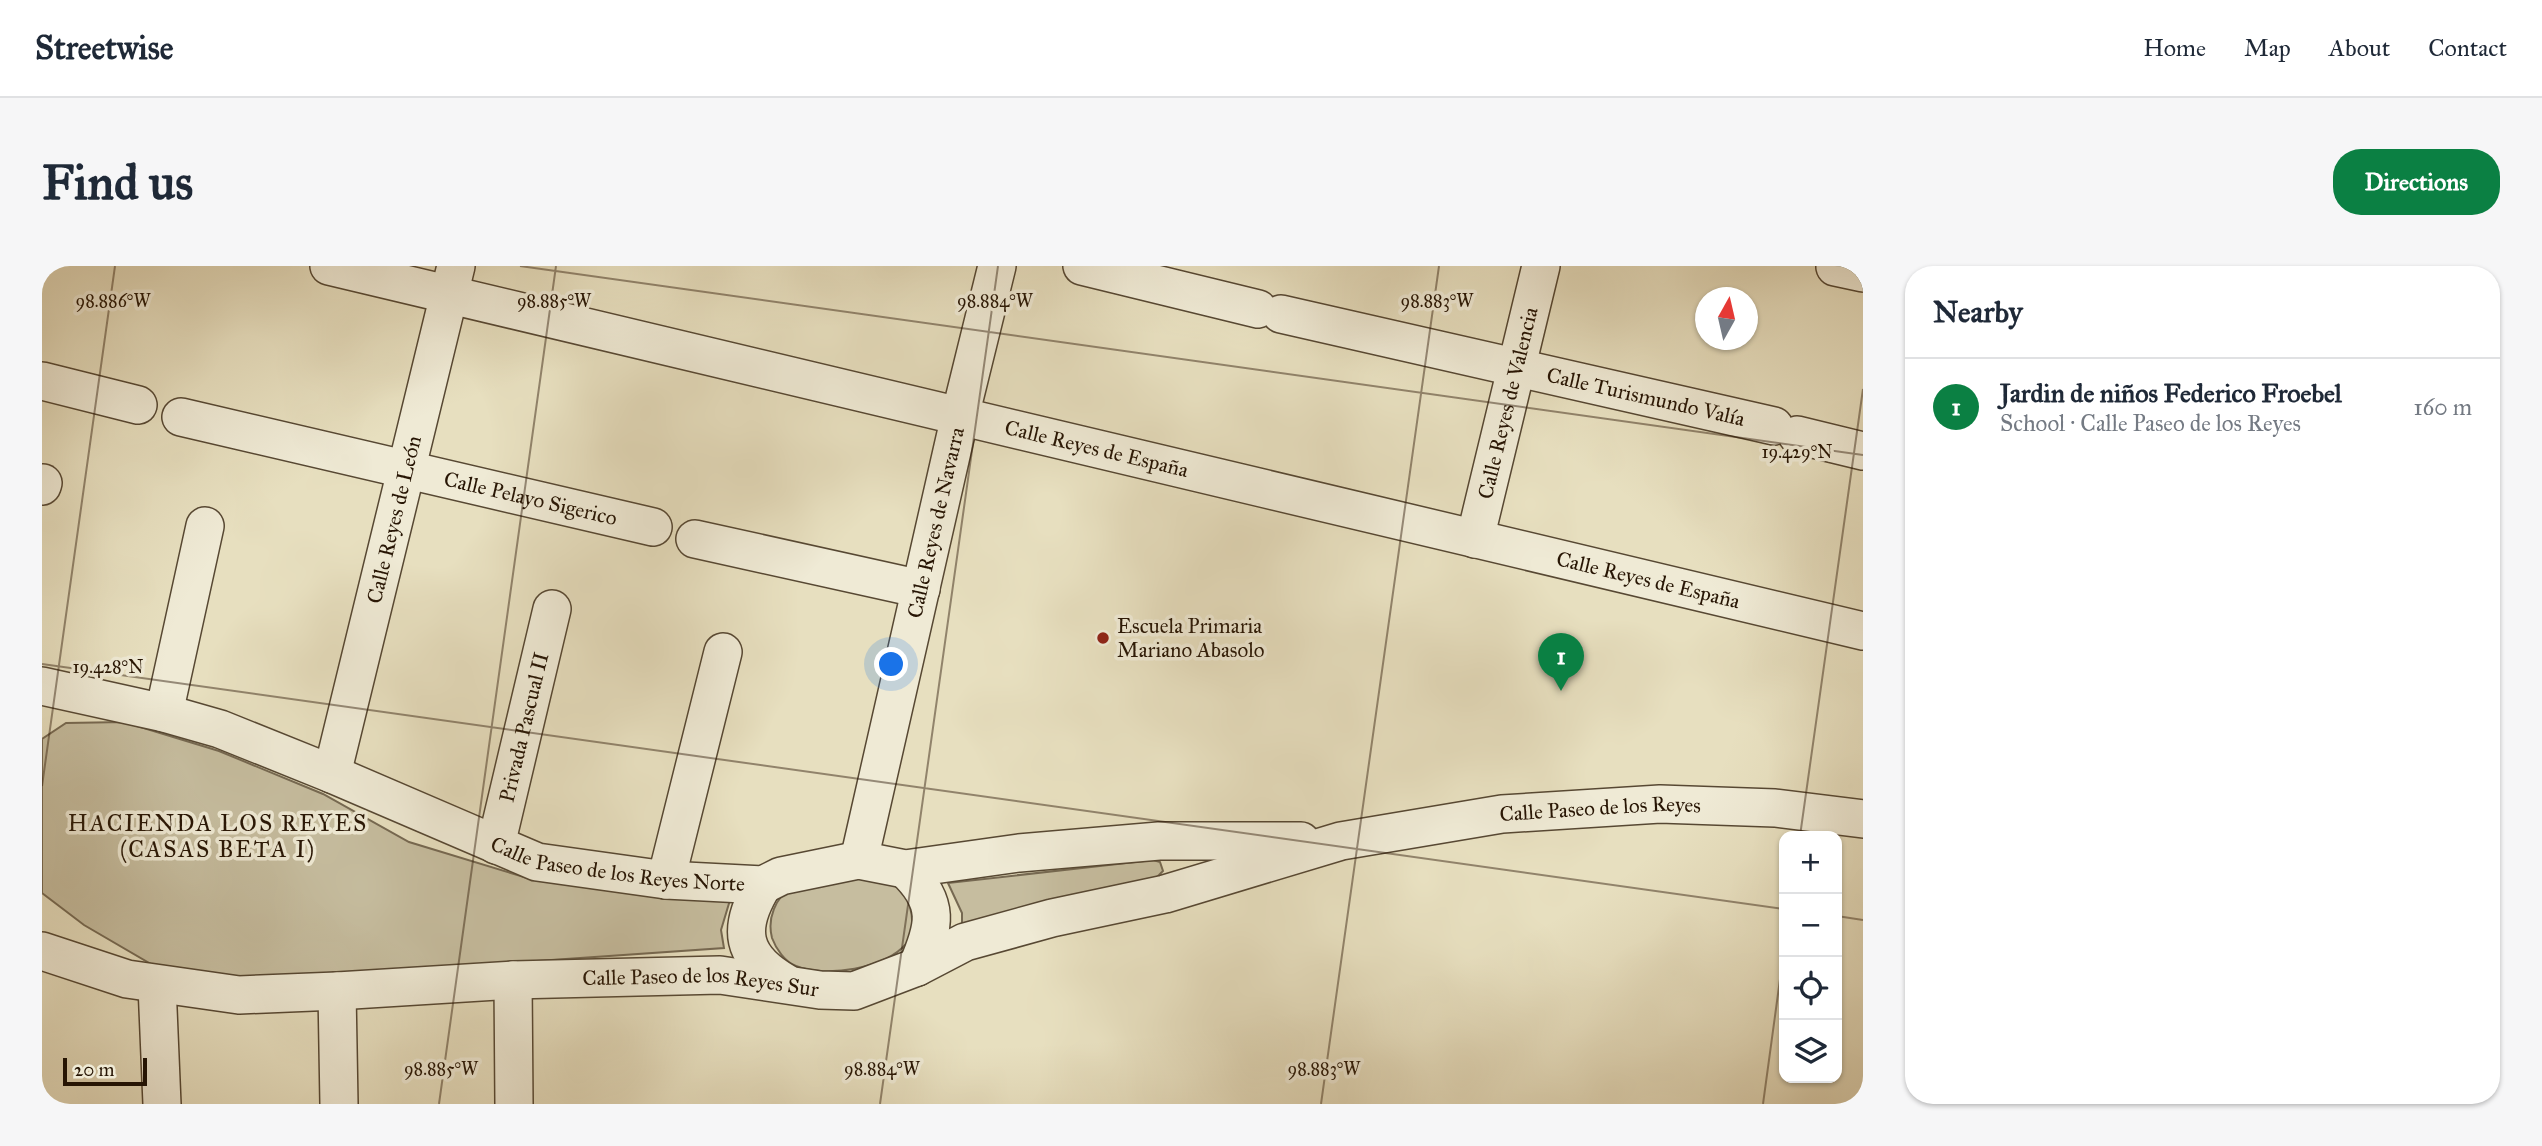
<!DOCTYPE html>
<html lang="en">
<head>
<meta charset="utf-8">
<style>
	body { margin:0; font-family:"IM FELL Great Primer",serif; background:#f6f6f7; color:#1f2937 }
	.controls { position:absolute; right:21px; bottom:21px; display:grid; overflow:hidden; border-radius:14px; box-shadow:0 2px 5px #0004 }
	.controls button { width:63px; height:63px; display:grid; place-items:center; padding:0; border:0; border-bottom:2px solid #e0e1e3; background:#fff; color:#1f2937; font:35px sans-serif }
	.compass { position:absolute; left:1653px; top:21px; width:63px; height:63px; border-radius:50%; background:#fff; box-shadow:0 2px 5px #0004; rotate:8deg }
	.scale { position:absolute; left:21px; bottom:18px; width:84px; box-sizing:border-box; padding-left:7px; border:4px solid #271504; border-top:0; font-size:19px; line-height:24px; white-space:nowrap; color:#271504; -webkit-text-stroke:5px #efead5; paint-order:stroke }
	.you { position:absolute; left:850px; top:399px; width:24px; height:24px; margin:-18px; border:5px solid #fff; border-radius:50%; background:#1a73e8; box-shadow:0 0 0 10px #1a73e833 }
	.badge { display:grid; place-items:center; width:46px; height:46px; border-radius:50%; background:#0b8043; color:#fff; font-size:23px; font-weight:700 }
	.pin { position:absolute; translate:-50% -58px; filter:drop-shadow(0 2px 4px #0008) }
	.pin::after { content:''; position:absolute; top:37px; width:24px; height:21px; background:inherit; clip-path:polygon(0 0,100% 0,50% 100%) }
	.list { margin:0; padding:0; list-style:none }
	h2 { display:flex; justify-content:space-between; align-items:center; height:91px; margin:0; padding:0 28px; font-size:30px }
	h2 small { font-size:23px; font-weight:400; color:#747a83 }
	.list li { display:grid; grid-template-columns:46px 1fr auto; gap:21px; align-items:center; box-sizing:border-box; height:98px; padding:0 28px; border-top:2px solid #e0e1e3 }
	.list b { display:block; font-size:26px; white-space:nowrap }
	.list p { margin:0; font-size:23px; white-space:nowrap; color:#747a83 }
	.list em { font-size:23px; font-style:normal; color:#747a83 }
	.icon { flex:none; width:38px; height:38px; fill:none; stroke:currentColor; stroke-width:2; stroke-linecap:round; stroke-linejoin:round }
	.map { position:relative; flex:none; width:1821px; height:838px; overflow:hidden; border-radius:28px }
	header { display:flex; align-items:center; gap:42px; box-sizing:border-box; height:98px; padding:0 35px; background:#fff; border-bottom:2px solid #e0e1e3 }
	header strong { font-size:33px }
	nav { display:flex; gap:38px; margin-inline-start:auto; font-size:24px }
	.intro { display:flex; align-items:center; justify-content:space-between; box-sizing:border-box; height:168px; padding:0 42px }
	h1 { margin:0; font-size:49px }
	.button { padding:18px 32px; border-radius:28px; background:#0b8043; color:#fff; font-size:24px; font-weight:700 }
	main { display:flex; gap:42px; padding:0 42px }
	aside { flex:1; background:#fff; border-radius:28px; box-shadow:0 2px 5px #0004 }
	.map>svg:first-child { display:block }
	.green { fill:#c6bd9f; stroke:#766952; stroke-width:2 }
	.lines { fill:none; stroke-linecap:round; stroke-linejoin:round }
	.minor-casing { stroke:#574833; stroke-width:40 }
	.minor { stroke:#efead5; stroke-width:37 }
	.ticks { fill:none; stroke:#271504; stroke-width:2; stroke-opacity:0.45 }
	.poi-dot { fill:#8f2418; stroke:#efead5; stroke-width:2.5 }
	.labels { text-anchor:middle; stroke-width:7; stroke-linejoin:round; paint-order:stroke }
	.street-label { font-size:21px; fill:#271504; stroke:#efead5 }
	.poi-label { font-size:21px; fill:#271504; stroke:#efead5; text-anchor:start }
	.neighbourhood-label { font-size:23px; letter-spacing:2px; fill:#271504; stroke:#efead5 }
	.ticks-label { font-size:18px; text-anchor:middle; fill:#271504; stroke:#efead5; stroke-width:7; stroke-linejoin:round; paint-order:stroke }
</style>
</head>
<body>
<header>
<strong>Streetwise</strong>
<nav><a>Home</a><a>Map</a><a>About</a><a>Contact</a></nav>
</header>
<div class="intro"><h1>Find us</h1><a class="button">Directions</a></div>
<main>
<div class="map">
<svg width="1821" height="838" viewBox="0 0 1821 838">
	<rect width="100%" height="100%" fill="#e7dfbf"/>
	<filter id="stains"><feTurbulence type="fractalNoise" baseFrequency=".00286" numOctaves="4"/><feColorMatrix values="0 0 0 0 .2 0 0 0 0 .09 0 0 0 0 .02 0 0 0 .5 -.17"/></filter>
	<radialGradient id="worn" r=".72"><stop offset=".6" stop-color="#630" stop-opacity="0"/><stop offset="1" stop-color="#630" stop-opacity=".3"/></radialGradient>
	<path class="green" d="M82,456L177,485L281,528L367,576L492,614L688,634L679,664L682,682L409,701L200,711L109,698L42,659L0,627V473L24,457Z
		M1111,594L1118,596L1121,605L1114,612L920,658V647L906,617Z
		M814,605C827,609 843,612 855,619C862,623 867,633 868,641C871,652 872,667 865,677C843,703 784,712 754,700C743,696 734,683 730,672C725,653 733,631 751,621C766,614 797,609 814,605Z"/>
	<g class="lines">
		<g class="minor-casing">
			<g id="minor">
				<path id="s1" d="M287,0L1821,365"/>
				<path d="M1040,0L1216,43"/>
				<path d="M1793,1L1821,7"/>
				<path id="s2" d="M1239,48L1732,160"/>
				<path d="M0,115L96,139"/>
				<path id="s3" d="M139,151L611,261"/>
				<path d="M1755,169L1821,185"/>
				<path d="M0,220L1,217"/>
				<path d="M653,273L879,323"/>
				<path id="s4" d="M1433,273L1499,0"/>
				<path id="s5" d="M0,420L122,447L178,463L290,508L495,596L624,614L721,619L739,610L817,594L863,603L977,587L1117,575H1259"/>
				<path d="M122,447L163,260"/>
				<path id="s6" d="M290,508L414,0"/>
				<path id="s7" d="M454,579L510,343"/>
				<path id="s8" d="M817,594L918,150L955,0"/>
				<path d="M863,603C899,637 893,660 875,701"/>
				<path d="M624,614L681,386"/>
				<path d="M721,619C694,663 699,691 744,717"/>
				<path id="s9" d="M0,685L85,713L197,729L295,725L471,714L678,709L778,724L812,725L875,701L923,676L1010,652L1123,628L1299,575L1460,548L1618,538L1733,542L1821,553"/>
				<path d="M471,714L472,838"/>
				<path d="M115,719L120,838"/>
				<path d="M295,725L297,838"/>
			</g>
		</g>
		<use href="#minor" class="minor"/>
	</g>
	<path class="ticks" d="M478,0L1821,189M0,398L1742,643M0,520L73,0M1758,570L1821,123M1795,650L1821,654M397,838L514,0M838,838L956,0M1279,838L1397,0M1721,838L1742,684"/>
	<circle class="poi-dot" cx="1061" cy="372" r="7"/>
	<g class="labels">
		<g class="street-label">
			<text dy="7" stroke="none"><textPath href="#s2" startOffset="374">Calle Turismundo Valía</textPath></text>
			<text dy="7" stroke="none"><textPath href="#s4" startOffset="140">Calle Reyes de Valencia</textPath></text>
			<text dy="7" stroke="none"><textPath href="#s1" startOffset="789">Calle Reyes de España</textPath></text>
			<text dy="7" stroke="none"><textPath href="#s3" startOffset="359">Calle Pelayo Sigerico</textPath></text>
			<text dy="7" stroke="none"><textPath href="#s6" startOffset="262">Calle Reyes de León</textPath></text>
			<text dy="7" stroke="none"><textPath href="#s8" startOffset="346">Calle Reyes de Navarra</textPath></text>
			<text dy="7" stroke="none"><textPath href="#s1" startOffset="1356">Calle Reyes de España</textPath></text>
			<text dy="7" stroke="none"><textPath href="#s7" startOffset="121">Privada Pascual II</textPath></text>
			<text dy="7" stroke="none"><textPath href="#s9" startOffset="1592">Calle Paseo de los Reyes</textPath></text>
			<text dy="7" stroke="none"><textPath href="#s5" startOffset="607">Calle Paseo de los Reyes Norte</textPath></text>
			<text dy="7" stroke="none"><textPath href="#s9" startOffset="665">Calle Paseo de los Reyes Sur</textPath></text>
		</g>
		<g class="poi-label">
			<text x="1075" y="367">Escuela Primaria<tspan x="1075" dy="24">Mariano Abasolo</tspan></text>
		</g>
		<g class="neighbourhood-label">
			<text x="176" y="565">HACIENDA LOS REYES<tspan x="176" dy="26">(CASAS BETA I)</tspan></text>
		</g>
	</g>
	<g class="ticks-label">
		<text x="71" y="41">98.886°W</text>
		<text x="512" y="41">98.885°W</text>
		<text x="953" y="41">98.884°W</text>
		<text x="1395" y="41">98.883°W</text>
		<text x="1755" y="192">19.429°N</text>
		<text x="66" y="407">19.428°N</text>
		<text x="399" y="809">98.885°W</text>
		<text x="840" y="809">98.884°W</text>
		<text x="1282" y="809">98.883°W</text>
	</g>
	<rect width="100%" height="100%" filter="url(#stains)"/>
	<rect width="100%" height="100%" fill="url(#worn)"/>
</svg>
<div class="controls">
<button>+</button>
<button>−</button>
<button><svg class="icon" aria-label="locate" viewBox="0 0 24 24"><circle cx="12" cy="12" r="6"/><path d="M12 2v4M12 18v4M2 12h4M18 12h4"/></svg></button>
<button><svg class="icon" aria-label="layers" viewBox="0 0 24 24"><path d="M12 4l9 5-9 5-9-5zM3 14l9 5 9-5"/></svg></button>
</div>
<svg class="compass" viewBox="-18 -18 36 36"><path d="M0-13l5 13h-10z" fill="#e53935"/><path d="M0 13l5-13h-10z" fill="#747a83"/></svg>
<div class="scale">20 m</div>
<div class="you"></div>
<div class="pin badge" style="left:1519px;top:425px">1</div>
</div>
<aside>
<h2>Nearby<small></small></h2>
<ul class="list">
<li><span class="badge">1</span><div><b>Jardin de niños Federico Froebel</b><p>School · Calle Paseo de los Reyes</p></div><em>160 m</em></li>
</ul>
</aside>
</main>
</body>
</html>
